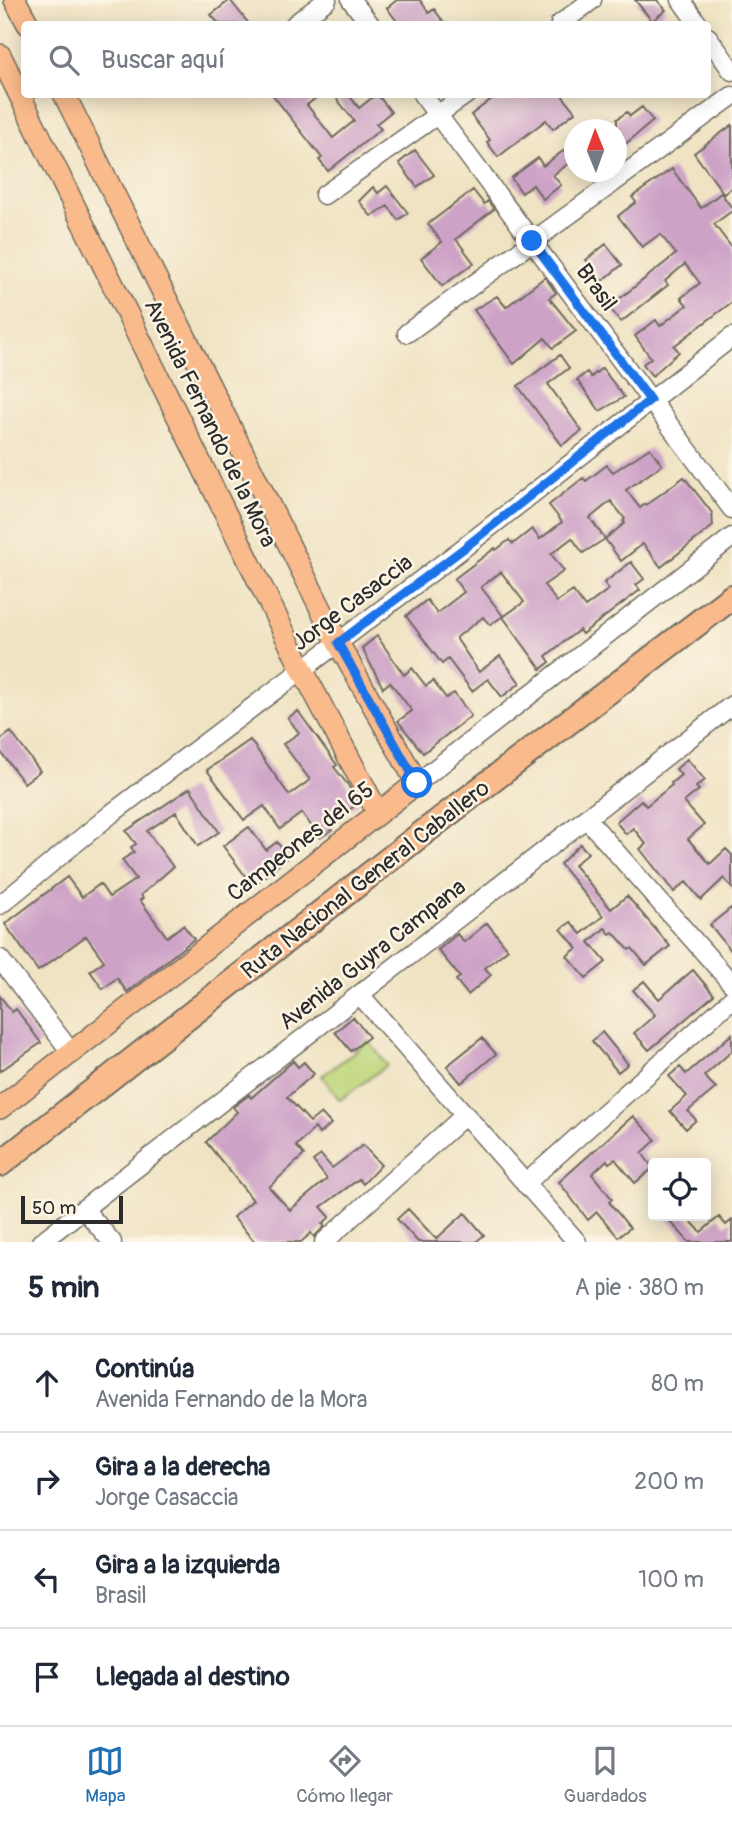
<!DOCTYPE html>
<html lang="es">
<head>
<meta charset="utf-8">
<style>
	body { margin:0; font-family:Pangolin,sans-serif; background:#f6f6f7; color:#1f2937 }
	.controls { position:absolute; right:21px; bottom:21px; display:grid; overflow:hidden; border-radius:7px; box-shadow:0 4px 18px #0003 }
	.controls button { width:63px; height:63px; display:grid; place-items:center; padding:0; border:0; border-bottom:2px solid #e0e1e3; background:#fff; color:#1f2937; font:35px sans-serif }
	.compass { position:absolute; left:564px; top:119px; width:63px; height:63px; border-radius:50%; background:#fff; box-shadow:0 4px 18px #0003; rotate:359deg }
	.scale { position:absolute; left:21px; bottom:18px; width:102px; box-sizing:border-box; padding-left:7px; border:4px solid #2b2b2b; border-top:0; font-size:19px; line-height:24px; white-space:nowrap; color:#2b2b2b; -webkit-text-stroke:5px #fcf5e5; paint-order:stroke }
	.stop { position:absolute; width:21px; height:21px; margin:-16px; border:5px solid #1a73e8; border-radius:50%; background:#fff }
	.stop.end { background:#1a73e8; border-color:#fff; box-shadow:0 2px 7px #0008 }
	.list { margin:0; padding:0; list-style:none }
	h2 { display:flex; justify-content:space-between; align-items:center; height:91px; margin:0; padding:0 28px; font-size:30px }
	h2 small { font-size:23px; font-weight:400; color:#747a83 }
	.list li { display:grid; grid-template-columns:46px 1fr auto; gap:21px; align-items:center; box-sizing:border-box; height:98px; padding:0 28px; border-top:2px solid #e0e1e3 }
	.list b { display:block; font-size:26px; white-space:nowrap }
	.list p { margin:0; font-size:23px; white-space:nowrap; color:#747a83 }
	.list em { font-size:23px; font-style:normal; color:#747a83 }
	.icon { flex:none; width:38px; height:38px; fill:none; stroke:currentColor; stroke-width:2; stroke-linecap:round; stroke-linejoin:round }
	.map { position:relative; flex:none; width:732px; height:1242px; overflow:hidden }
	.search { position:absolute; background:#fff; box-shadow:0 4px 18px #0003; left:21px; right:21px; top:21px; height:77px; display:flex; align-items:center; gap:18px; box-sizing:border-box; padding:0 24px; border-radius:7px; color:#747a83; font-size:26px }
	.sheet { height:483px; background:#fff }
	nav { display:flex; justify-content:space-around; align-items:center; box-sizing:border-box; height:98px; border-top:2px solid #e0e1e3; background:#fff; font-size:19px; color:#747a83 }
	nav a { display:grid; justify-items:center; gap:4px }
	nav .on { color:#1f6fb2 }
	.map>svg:first-child { display:block }
	.green { fill:#bdd67a; stroke:#748052; stroke-width:2 }
	.building { fill:#cda2c7; fill-rule:evenodd }
	.lines { fill:none; stroke-linecap:round; stroke-linejoin:round }
	.minor-casing { stroke:#706b60; stroke-width:21 }
	.major-casing { stroke:#706b60; stroke-width:24 }
	.highway-casing { stroke:#706b60; stroke-width:28 }
	.minor { stroke:#fff; stroke-width:18 }
	.major { stroke:#fabb8c; stroke-width:21 }
	.highway { stroke:#fabb8c; stroke-width:24 }
	.route { stroke:#1a73e8; stroke-width:9 }
	.labels { text-anchor:middle; stroke-width:5; stroke-linejoin:round; paint-order:stroke }
	.street-label { font-size:23px; fill:#2b2b2b; stroke:#fcf5e5 }
</style>
</head>
<body>
<div class="map">
<svg width="732" height="1242" viewBox="0 0 732 1242">
	<rect width="100%" height="100%" fill="#fcf5e5"/>
	<filter id="ink" filterUnits="userSpaceOnUse"><feTurbulence type="fractalNoise" baseFrequency=".0143" numOctaves="2"/><feDisplacementMap in="SourceGraphic" scale="14" xChannelSelector="R" yChannelSelector="G"/><feConvolveMatrix kernelMatrix="1 2 1 2 8 2 1 2 1" color-interpolation-filters="sRGB"/></filter>
	<filter id="wash" filterUnits="userSpaceOnUse"><feTurbulence type="fractalNoise" baseFrequency=".00686" numOctaves="4" result="noise"/><feDisplacementMap in="SourceGraphic" scale="28" xChannelSelector="R" yChannelSelector="G"/><feGaussianBlur stdDeviation="1.57" result="paint"/><feColorMatrix in="noise" values="0 0 0 0 0 0 0 0 0 0 0 0 0 0 0 0 0 1.4 0 .05"/><feComposite in="paint" operator="in"/></filter>
	<g filter="url(#wash)">
		<rect width="100%" height="100%" fill="#f0e3c3"/>
		<path class="green" d="M369,1041L387,1065L340,1100L322,1076Z"/>
		<g id="blocks">
			<path class="building" d="M230,0L249,24H219L211,15Z
				M397,0H420L429,13L434,9L445,24H399L387,8Z
				M635,0H657L666,10L652,21Z
				M272,94H321L307,105L333,138L354,121L333,94H348L359,108L377,94L391,112L376,124L381,129L328,171L319,160L322,158Z
				M498,94H561L575,112L553,129L546,120L498,157L487,142L490,140L471,115Z
				M642,107L653,121L617,151V119L627,112L630,116Z
				M732,125V187L724,194L694,153Z
				M575,142V159L553,175L561,185L543,199L533,185L522,193L511,178L538,158L543,166Z
				M415,150L434,175L417,187L399,163Z
				M672,169L701,208L721,193L732,208V211L714,224L732,248V302L674,346L679,352L652,376L643,364L651,358L635,336L656,320L660,326L687,305L681,298L700,283L685,264L665,281L668,285L621,322L609,307L676,254L660,234L642,247L618,216L636,202L632,197Z
				M387,186L408,213L398,220L388,206L371,216L359,201L373,187L378,193Z
				M473,190L484,204L488,201L494,209L456,239L474,263L442,286L421,258L442,242L428,224Z
				M606,244L622,265L602,281L586,260Z
				M545,277L556,293L549,298L576,331L553,348L545,338L514,364L474,310L497,296L506,307Z
				M560,355L569,368L548,384L582,431L562,445L518,386Z
				M602,368L624,397L600,411L577,380L587,372L591,377Z
				M650,448L662,465L626,490L640,508L645,504L646,505L684,477L712,513L713,526L661,567L643,544L621,561L605,539L583,553L572,538L551,554L564,571L544,585L557,602L573,591L585,607L609,589L604,583L631,562L644,579L636,585L640,590L582,634L579,630L546,656L550,662L541,669L503,617L524,602L501,572L481,587L503,616L490,625L483,617L456,638L479,672L500,656L520,683L502,697L488,679L472,691L448,659L442,664L406,616L427,600L437,613L464,592L454,579L495,548L496,550L509,540L513,544L532,529L540,539L562,522L549,505L569,489L583,478L586,481L607,465L613,472ZM611,501L625,519L623,521L625,523L605,539L590,518Z
				M377,636L404,675L412,668L426,686L433,681L446,698L454,693L471,716L423,753L398,721L412,711L390,682L383,688L362,648Z
				M298,711L337,765L334,767L348,785L358,803L329,826L332,830L320,838L302,813L280,829L264,806L244,820L207,770L250,740L289,795L310,780L283,744L299,733L288,718Z
				M11,732L40,771L24,783L0,751V740Z
				M687,759L705,780L696,787L699,790L684,802L704,825L688,839L710,864L726,849L732,855V888L724,878L701,900L686,882L674,892L640,849L646,844L633,828L626,834L616,822L641,800L646,806L672,785L671,783L681,775L676,769Z
				M190,788L219,832L198,846L176,812L147,831L173,867L141,895L143,898L140,900L167,937L183,925L194,939L127,992L117,978L103,989L90,971L104,961L86,936L38,971L5,924L67,877L82,897L100,884L109,897L136,879L122,860L134,852L131,847L136,844L126,831Z
				M249,827L266,850L277,842L288,857L253,886L223,846Z
				M580,844L588,853L574,865L611,909L627,896L670,946L646,965L632,948L629,950L613,932L610,934L605,928L589,942L606,962L586,978L567,956L577,948L561,929L571,922L581,934L603,916L560,864Z
				M732,907V952L710,925Z
				M487,923L508,949L485,968L491,975L468,995L456,980L460,977L438,950L457,934L464,942Z
				M693,970L714,995L649,1050L634,1033L655,1015L633,990L644,981L659,999Z
				M0,996L12,1012L16,1009L41,1043L0,1071Z
				M353,1017L369,1037L351,1051L335,1032Z
				M602,1032L628,1064L618,1072L592,1041Z
				M732,1034V1051L704,1076L716,1088L688,1111L696,1120L686,1129L670,1111L687,1096L669,1076L680,1067L686,1074Z
				M482,1038L496,1054L461,1083L447,1066Z
				M293,1061L298,1067L304,1062L314,1074L287,1097L310,1122L321,1113L331,1124L319,1134L315,1128L296,1146L304,1155L269,1187L290,1210L327,1179L313,1161L321,1155L332,1168L363,1145L381,1165L363,1184L359,1179L321,1207L330,1217L322,1224L325,1226L314,1237L311,1233L301,1242H255L233,1217L253,1200L206,1142L237,1112L233,1107L249,1095L251,1098Z
				M633,1116L656,1140L642,1153L653,1168L635,1183L615,1159L609,1163L607,1160L592,1174L612,1199L609,1202L630,1228L618,1237L597,1212L588,1220L559,1182Z
				M408,1209L436,1239L465,1213L484,1235L476,1242H418L397,1219Z
				M665,1216H686L701,1232L719,1217L726,1225L732,1220V1242H689Z"/>
		</g>
	</g>
	<g filter="url(#ink)">
		<use href="#blocks" fill-opacity="0" stroke="#706b60" stroke-width="2"/>
		<g class="lines">
			<g class="minor-casing">
				<path id="minor" d="M351,0L370,24
					M681,0L698,24
					M295,24L327,0
					M560,24L592,0
					M708,37L732,71
					M422,94L732,509
					M324,195L467,94
					M407,333L732,96
					M417,783L732,537
					M586,818L732,984
					M0,905L111,814L462,549L732,337
					M0,959L71,1052
					M360,995L577,1242
					M525,1184L732,999
					M84,1209L112,1242
					M41,1242L732,705
					M324,1242L464,1116"/>
			</g>
			<g class="major-casing">
				<path id="major" d="M15,0L28,24
					M0,55L302,669L378,813
					M0,1108L417,783L338,643L64,94"/>
			</g>
			<g class="highway-casing">
				<path id="highway" d="M0,1164L419,836L732,597"/>
			</g>
			<use href="#minor" class="minor"/>
			<use href="#major" class="major"/>
			<use href="#highway" class="highway"/>
		</g>
	</g>
	<g class="lines" filter="url(#ink)">
		<path class="route" d="M417,783L338,643L463,549L650,400L532,241"/>
	</g>
	<g class="labels">
		<g class="street-label">
			<text transform="translate(597 287) rotate(54)" y="8">Brasil</text>
			<text transform="translate(211 423) rotate(64)" y="8">Avenida Fernando de la Mora</text>
			<text transform="translate(352 602) rotate(-37)" y="8">Jorge Casaccia</text>
			<text transform="translate(300 841) rotate(-38)" y="8">Campeones del 65</text>
			<text transform="translate(365 879) rotate(-38)" y="8">Ruta Nacional General Caballero</text>
			<text transform="translate(372 954) rotate(-38)" y="8">Avenida Guyra Campana</text>
		</g>
	</g>
</svg>
<div class="controls">
<button><svg class="icon" aria-label="locate" viewBox="0 0 24 24"><circle cx="12" cy="12" r="6"/><path d="M12 2v4M12 18v4M2 12h4M18 12h4"/></svg></button>
</div>
<svg class="compass" viewBox="-18 -18 36 36"><path d="M0-13l5 13h-10z" fill="#e53935"/><path d="M0 13l5-13h-10z" fill="#747a83"/></svg>
<div class="scale">50 m</div>
<div class="stop" style="left:417px;top:783px"></div>
<div class="stop end" style="left:532px;top:241px"></div>
<div class="search"><svg class="icon" aria-label="search" viewBox="0 0 24 24"><circle cx="10" cy="10" r="6"/><path d="M15 15l6 6"/></svg>Buscar aquí</div>
</div>
<section class="sheet">
<h2>5 min<small>A pie · 380 m</small></h2>
<ul class="list">
<li><svg class="icon" aria-label="ahead" viewBox="0 0 24 24"><path d="M12 20V5M6 11l6-6 6 6"/></svg><div><b>Continúa</b><p>Avenida Fernando de la Mora</p></div><em>80 m</em></li>
<li><svg class="icon" aria-label="right" viewBox="0 0 24 24"><path d="M7 20v-9h11M14 6l5 5-5 5"/></svg><div><b>Gira a la derecha</b><p>Jorge Casaccia</p></div><em>200 m</em></li>
<li><svg class="icon" aria-label="left" viewBox="0 0 24 24"><path d="M17 20v-9H6M10 6l-5 5 5 5"/></svg><div><b>Gira a la izquierda</b><p>Brasil</p></div><em>100 m</em></li>
<li><svg class="icon" aria-label="arrive" viewBox="0 0 24 24"><path d="M6 21V4h12l-3 4 3 4H6"/></svg><div><b>Llegada al destino</b></div></li>
</ul>
</section>
<nav>
<a class="on"><svg class="icon" aria-label="map" viewBox="0 0 24 24"><path d="M3 6l6-2 6 2 6-2v14l-6 2-6-2-6 2zM9 4v14M15 6v14"/></svg>Mapa</a>
<a><svg class="icon" aria-label="directions" viewBox="0 0 24 24"><path d="M12 3l9 9-9 9-9-9zM9 14v-3h6M13 9l2 2-2 2"/></svg>Cómo llegar</a>
<a><svg class="icon" aria-label="saved" viewBox="0 0 24 24"><path d="M7 4h10v16l-5-4-5 4z"/></svg>Guardados</a>
</nav>
</body>
</html>
